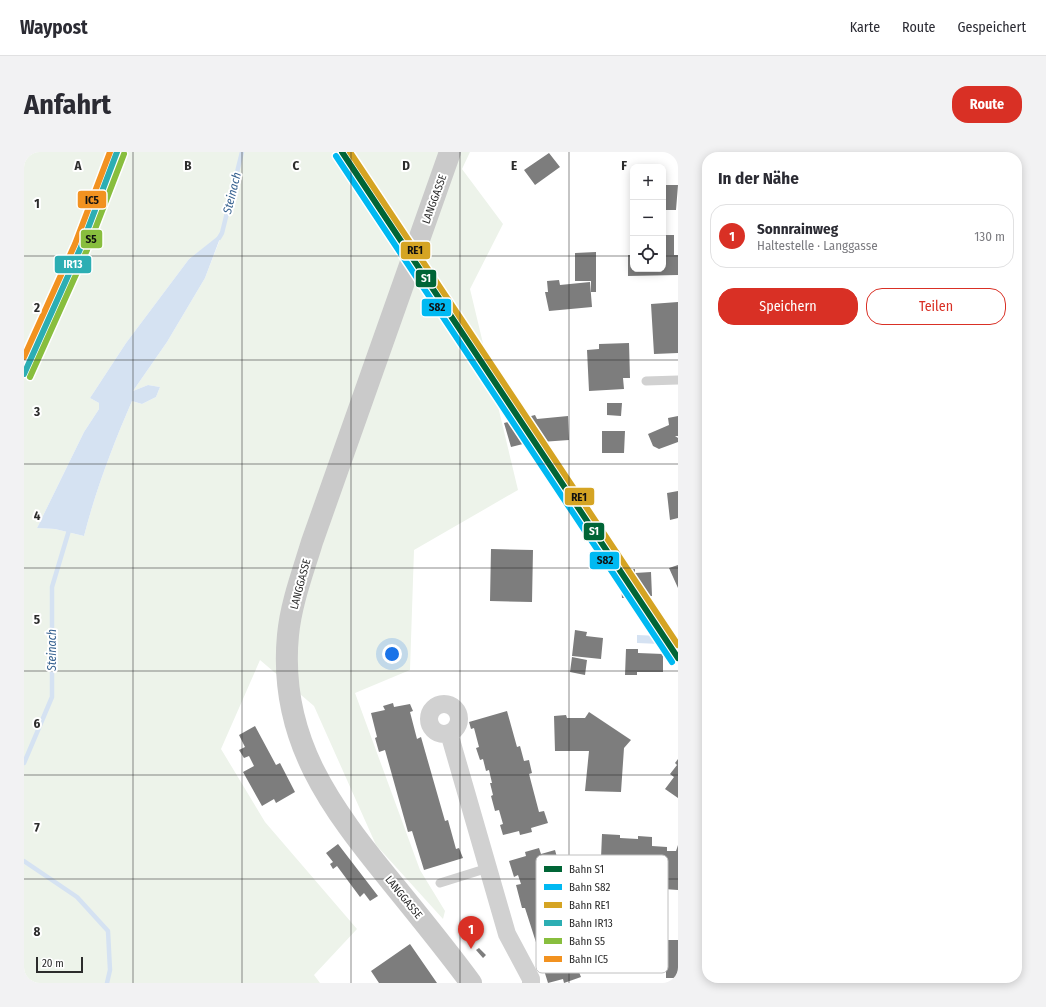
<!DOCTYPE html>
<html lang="de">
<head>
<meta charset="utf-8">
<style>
	body { margin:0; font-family:"Fira Sans Condensed",sans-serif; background:#f2f2f3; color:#2b2b33 }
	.controls { position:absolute; right:12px; top:12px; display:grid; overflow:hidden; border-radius:8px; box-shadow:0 2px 10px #0003 }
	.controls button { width:36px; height:36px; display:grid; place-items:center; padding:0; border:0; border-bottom:1px solid #e1e1e2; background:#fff; color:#2b2b33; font:20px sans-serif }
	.scale { position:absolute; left:12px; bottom:10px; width:47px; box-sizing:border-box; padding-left:4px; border:2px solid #2c2c2c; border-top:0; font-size:11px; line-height:14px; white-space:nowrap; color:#2c2c2c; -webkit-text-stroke:3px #fff; paint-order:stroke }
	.you { position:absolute; left:368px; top:502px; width:14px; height:14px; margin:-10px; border:3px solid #fff; border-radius:50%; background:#1a73e8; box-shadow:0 0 0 6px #1a73e833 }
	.badge { display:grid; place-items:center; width:26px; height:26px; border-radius:50%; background:#d93025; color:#fff; font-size:13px; font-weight:700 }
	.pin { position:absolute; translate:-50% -33px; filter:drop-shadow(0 1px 2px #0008) }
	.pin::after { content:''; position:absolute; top:21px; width:14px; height:12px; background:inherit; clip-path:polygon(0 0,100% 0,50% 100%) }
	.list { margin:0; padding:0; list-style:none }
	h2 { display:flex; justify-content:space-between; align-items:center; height:52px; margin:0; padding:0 16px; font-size:17px }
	h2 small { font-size:13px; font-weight:400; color:#7c7c81 }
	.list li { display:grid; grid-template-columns:26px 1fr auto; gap:12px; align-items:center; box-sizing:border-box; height:64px; margin:0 8px 8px; padding:0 8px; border:1px solid #e1e1e2; border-radius:16px }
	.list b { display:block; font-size:15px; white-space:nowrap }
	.list p { margin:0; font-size:13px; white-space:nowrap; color:#7c7c81 }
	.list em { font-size:13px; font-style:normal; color:#7c7c81 }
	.actions { display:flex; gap:8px; padding:12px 16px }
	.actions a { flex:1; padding:9px 0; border:1px solid #d93025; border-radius:16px; text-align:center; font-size:14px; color:#d93025 }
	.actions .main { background:#d93025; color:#fff }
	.icon { flex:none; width:22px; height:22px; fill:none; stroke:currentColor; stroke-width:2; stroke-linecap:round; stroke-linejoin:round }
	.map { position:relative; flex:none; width:654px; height:831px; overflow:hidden; border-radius:16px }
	header { display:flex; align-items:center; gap:24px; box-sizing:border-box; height:56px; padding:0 20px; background:#fff; border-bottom:1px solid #e1e1e2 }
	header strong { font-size:19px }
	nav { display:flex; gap:22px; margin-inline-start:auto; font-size:14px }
	.intro { display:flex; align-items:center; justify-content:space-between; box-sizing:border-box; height:96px; padding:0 24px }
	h1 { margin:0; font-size:28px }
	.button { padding:10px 18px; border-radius:16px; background:#d93025; color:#fff; font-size:14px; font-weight:700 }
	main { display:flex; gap:24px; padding:0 24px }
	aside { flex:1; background:#fff; border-radius:16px; box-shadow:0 2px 10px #0003 }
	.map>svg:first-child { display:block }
	.green { fill:#edf3ea; fill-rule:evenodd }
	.water { fill:#d5e2f2 }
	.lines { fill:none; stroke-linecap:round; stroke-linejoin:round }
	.stream { stroke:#d5e2f2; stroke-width:4.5 }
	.building { fill:#7d7d7d }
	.lane { stroke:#d1d1d1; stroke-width:9 }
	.street { stroke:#d1d1d1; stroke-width:18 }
	.secondary { stroke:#cacaca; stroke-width:22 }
	.rail-1-casing { stroke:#fff; stroke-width:9 }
	.rail-2-casing { stroke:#fff; stroke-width:9 }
	.rail-3-casing { stroke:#fff; stroke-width:9 }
	.rail-4-casing { stroke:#fff; stroke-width:9 }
	.rail-5-casing { stroke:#fff; stroke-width:9 }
	.rail-6-casing { stroke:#fff; stroke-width:9 }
	.rail-1 { stroke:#006536; stroke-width:6 }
	.rail-2 { stroke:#00b9f2; stroke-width:6 }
	.rail-3 { stroke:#d5a423; stroke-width:6 }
	.rail-4 { stroke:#2caeb3; stroke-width:6 }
	.rail-5 { stroke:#88be3e; stroke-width:6 }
	.rail-6 { stroke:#f29220; stroke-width:6 }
	.grid { fill:none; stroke:#2c2c2c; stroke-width:1; stroke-opacity:0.55 }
	.labels { text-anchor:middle; stroke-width:4; stroke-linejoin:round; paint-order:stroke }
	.street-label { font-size:11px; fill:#2c2c2c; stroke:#fff }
	.water-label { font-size:12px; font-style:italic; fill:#376290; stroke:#fff }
	.key { fill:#fff; stroke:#c0c0c0; stroke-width:1 }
	.key-label { font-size:11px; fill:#2c2c2c }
	.grid-label { font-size:13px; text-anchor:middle; font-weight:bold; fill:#2c2c2c; stroke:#fff; stroke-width:4; stroke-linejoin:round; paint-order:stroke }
	.line-badge { stroke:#fff; stroke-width:1.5 }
	.badge-label { font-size:11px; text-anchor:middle; font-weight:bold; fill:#fff }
	.pale-badge-label { font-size:11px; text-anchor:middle; font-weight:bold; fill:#111 }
</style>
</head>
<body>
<header>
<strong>Waypost</strong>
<nav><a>Karte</a><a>Route</a><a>Gespeichert</a></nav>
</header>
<div class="intro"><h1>Anfahrt</h1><a class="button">Route</a></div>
<main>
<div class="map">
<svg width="654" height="831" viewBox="0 0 654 831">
	<rect width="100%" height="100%" fill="#fff"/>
	<path class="green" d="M0,0H446L438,17L479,72L446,137L494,338L390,398L386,518L331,541L396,718L421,759L419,767L352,693L290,554L236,508L197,597L241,670L333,777L290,823L296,831H0ZM198,82L181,126L143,190L109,239L124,233L136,235L132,245L118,252L108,249C89,293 72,337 60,384L31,377L13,376L60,280L75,257V251L66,246L102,191L165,107Z"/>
	<path class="water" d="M198,81L181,126L143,190L109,239L124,233L136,235L132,245L118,252L108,249C89,293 72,337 60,384L31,377L13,376L60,280L75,257V251L66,246L102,191L165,107Z
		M613,483L636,484V492L613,491Z"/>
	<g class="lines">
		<path class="stream" d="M195,86L198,81L218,0
			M0,611L28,545V435L46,375
			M0,709L53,745L84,779L86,818L83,831"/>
	</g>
	<path class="building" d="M525,1L536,15L511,33L500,18Z
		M639,33H654L652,58H639Z
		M639,83H650V103H654V123L604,124V103H609V117H639Z
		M572,100V140H567V129H551V101Z
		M535,128L536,133L566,130L568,155L525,159L521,140H524L523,129Z
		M654,150V201L630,202L627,152Z
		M605,191L606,226H599L600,237L565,239L563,198L575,197V192Z
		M583,251H598L597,264L583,263Z
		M511,263L513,267L544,264L545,288L517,290L515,288L487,295L480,271Z
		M654,264V284H651L654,286V290L635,297L629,294L624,282L645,273L644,266Z
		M578,279H601L600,301H578Z
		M654,339V366L646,368L643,341Z
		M467,397L509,398L508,450L466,449Z
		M654,413V436L645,416Z
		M611,417V421L627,420L628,444L598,446L596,419Z
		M551,478L563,480L562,484L579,486L577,507L548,504Z
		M602,497H614V501L639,502V520H613V523H601Z
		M548,505L563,508L561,523L546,520Z
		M369,551L370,555L386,552L389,559L386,560L393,587L397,585L421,669L424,668L432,697L435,696L439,706L400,718L388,679L384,680L361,598L355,600L351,586L353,585L347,561L361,558L359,554Z
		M483,559L493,595L496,594L500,609L505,608L508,621L505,622L515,660L520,659L524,671L507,676L508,680L496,683L495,679L479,683L476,673L479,672L475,658L471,659L467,644L469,643L466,631H468L465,618L462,619L459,607L456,608L452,596L455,595L450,576L447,577L445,570Z
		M565,560L607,588L600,596L597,640L561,639L565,599H531L530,564L542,563L543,566H561Z
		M231,574L252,613L256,611L271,640L252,651L250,647L238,654L219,620L230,614L225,604L220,606L215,598L221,595L215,583Z
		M654,607V646L641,637L650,625L646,622L653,613L651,611Z
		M578,682L596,683V686L614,687V684L628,685V694L643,695V699H652L654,693V738L625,736V730L610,729L611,725L595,724V728L581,727L582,707L577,706Z
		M314,692L354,744L346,749L340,741L336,745L313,714L309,717L306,712L309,710L302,701Z
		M515,696L517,702L531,698L534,709L531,710L543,753L548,751L552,762L546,764L550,777L555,776L563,804L568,802L571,815L555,820L557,825L540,831L539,827L524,831L519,815L523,814L520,804L517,806L501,756H498L492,733L497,732L494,723L490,725L485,709L502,704L501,700Z
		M592,771L611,772V780L643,781V788H654V826H642V818L595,817L596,797L591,796Z
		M386,792L413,831H355L347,819Z
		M455,796L462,803L459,806L452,798Z"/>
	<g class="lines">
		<path class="lane" d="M622,229L654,228
			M416,731L464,716"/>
		<path class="street" d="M405 567a15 15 0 1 1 30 0a15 15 0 1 1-30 0Z
			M425,581L483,782L507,827V831"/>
		<path class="secondary" d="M426,0L288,390C279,420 267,451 264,483C254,587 307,656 369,732C395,764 422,797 447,831"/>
		<g class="rail-1-casing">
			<path id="rail-1" d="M318,0L654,506"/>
		</g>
		<g class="rail-2-casing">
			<path id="rail-2" d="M312,4L648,510"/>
		</g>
		<g class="rail-3-casing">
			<path id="rail-3" d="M326,0L654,493"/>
		</g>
		<g class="rail-4-casing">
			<path id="rail-4" d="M0,222L57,95L93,0"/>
		</g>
		<g class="rail-5-casing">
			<path id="rail-5" d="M6,225L63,98L100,2"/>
		</g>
		<g class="rail-6-casing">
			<path id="rail-6" d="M0,205L51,92L86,0"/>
		</g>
		<use href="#rail-1" class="rail-1"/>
		<use href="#rail-2" class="rail-2"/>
		<use href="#rail-3" class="rail-3"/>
		<use href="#rail-4" class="rail-4"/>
		<use href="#rail-5" class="rail-5"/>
		<use href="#rail-6" class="rail-6"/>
	</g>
	<path class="grid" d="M109,0V831M218,0V831M327,0V831M436,0V831M545,0V831M0,104H609M639,104H654M0,208H654M0,312H654M0,416H654M0,519H654M0,623H654M0,727H654"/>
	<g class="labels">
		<g class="street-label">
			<text transform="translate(410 47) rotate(-70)" y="4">LANGGASSE</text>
			<text transform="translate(276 432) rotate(-75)" y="4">LANGGASSE</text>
			<text transform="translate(380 745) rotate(51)" y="4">LANGGASSE</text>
		</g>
		<g class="water-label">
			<text transform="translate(208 41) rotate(-76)" y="4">Steinach</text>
			<text transform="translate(28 498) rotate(-90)" y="4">Steinach</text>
		</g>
	</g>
	<rect x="512" y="703" width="132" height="118" rx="6" class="key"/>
	<rect x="520" y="714" width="18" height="6" fill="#006536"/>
	<rect x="520" y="732" width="18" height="6" fill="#00b9f2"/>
	<rect x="520" y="750" width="18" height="6" fill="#d5a423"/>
	<rect x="520" y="768" width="18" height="6" fill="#2caeb3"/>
	<rect x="520" y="786" width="18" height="6" fill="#88be3e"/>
	<rect x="520" y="804" width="18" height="6" fill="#f29220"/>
	<g class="key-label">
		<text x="545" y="721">Bahn S1</text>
		<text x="545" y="739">Bahn S82</text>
		<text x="545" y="757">Bahn RE1</text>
		<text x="545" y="775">Bahn IR13</text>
		<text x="545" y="793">Bahn S5</text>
		<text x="545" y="811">Bahn IC5</text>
	</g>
	<g class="grid-label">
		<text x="54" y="18">A</text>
		<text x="164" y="18">B</text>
		<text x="272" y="18">C</text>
		<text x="382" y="18">D</text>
		<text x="490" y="18">E</text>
		<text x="600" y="18">F</text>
		<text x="13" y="56">1</text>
		<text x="13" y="160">2</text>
		<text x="13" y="264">3</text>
		<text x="13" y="368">4</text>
		<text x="13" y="472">5</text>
		<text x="13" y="576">6</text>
		<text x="13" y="680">7</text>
		<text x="13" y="784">8</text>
	</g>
	<g class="line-badge">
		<rect x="53" y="38" width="30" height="19" rx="4" fill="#f29220"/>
		<rect x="56" y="77" width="23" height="20" rx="4" fill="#88be3e"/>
		<rect x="376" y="89" width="31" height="19" rx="4" fill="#d5a423"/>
		<rect x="30" y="103" width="38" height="19" rx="4" fill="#2caeb3"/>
		<rect x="391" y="117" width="22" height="19" rx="4" fill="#006536"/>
		<rect x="397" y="146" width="31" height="19" rx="4" fill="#00b9f2"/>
		<rect x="540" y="335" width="31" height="19" rx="4" fill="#d5a423"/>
		<rect x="559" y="370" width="22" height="19" rx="4" fill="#006536"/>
		<rect x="565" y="399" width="31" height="19" rx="4" fill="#00b9f2"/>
	</g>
	<g class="badge-label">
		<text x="49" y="116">IR13</text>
		<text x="402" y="130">S1</text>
		<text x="570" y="383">S1</text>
	</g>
	<g class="pale-badge-label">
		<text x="68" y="52">IC5</text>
		<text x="67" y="91">S5</text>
		<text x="391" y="102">RE1</text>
		<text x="413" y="159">S82</text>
		<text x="555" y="349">RE1</text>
		<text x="581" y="412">S82</text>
	</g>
</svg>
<div class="controls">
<button>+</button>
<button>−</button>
<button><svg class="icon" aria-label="locate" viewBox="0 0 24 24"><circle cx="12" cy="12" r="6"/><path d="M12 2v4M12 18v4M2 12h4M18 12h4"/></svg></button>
</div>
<div class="scale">20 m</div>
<div class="you"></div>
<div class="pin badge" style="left:447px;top:797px">1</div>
</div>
<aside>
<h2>In der Nähe<small></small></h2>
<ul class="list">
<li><span class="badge">1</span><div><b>Sonnrainweg</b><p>Haltestelle · Langgasse</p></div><em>130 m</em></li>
</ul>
<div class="actions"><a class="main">Speichern</a><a>Teilen</a></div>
</aside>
</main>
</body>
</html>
